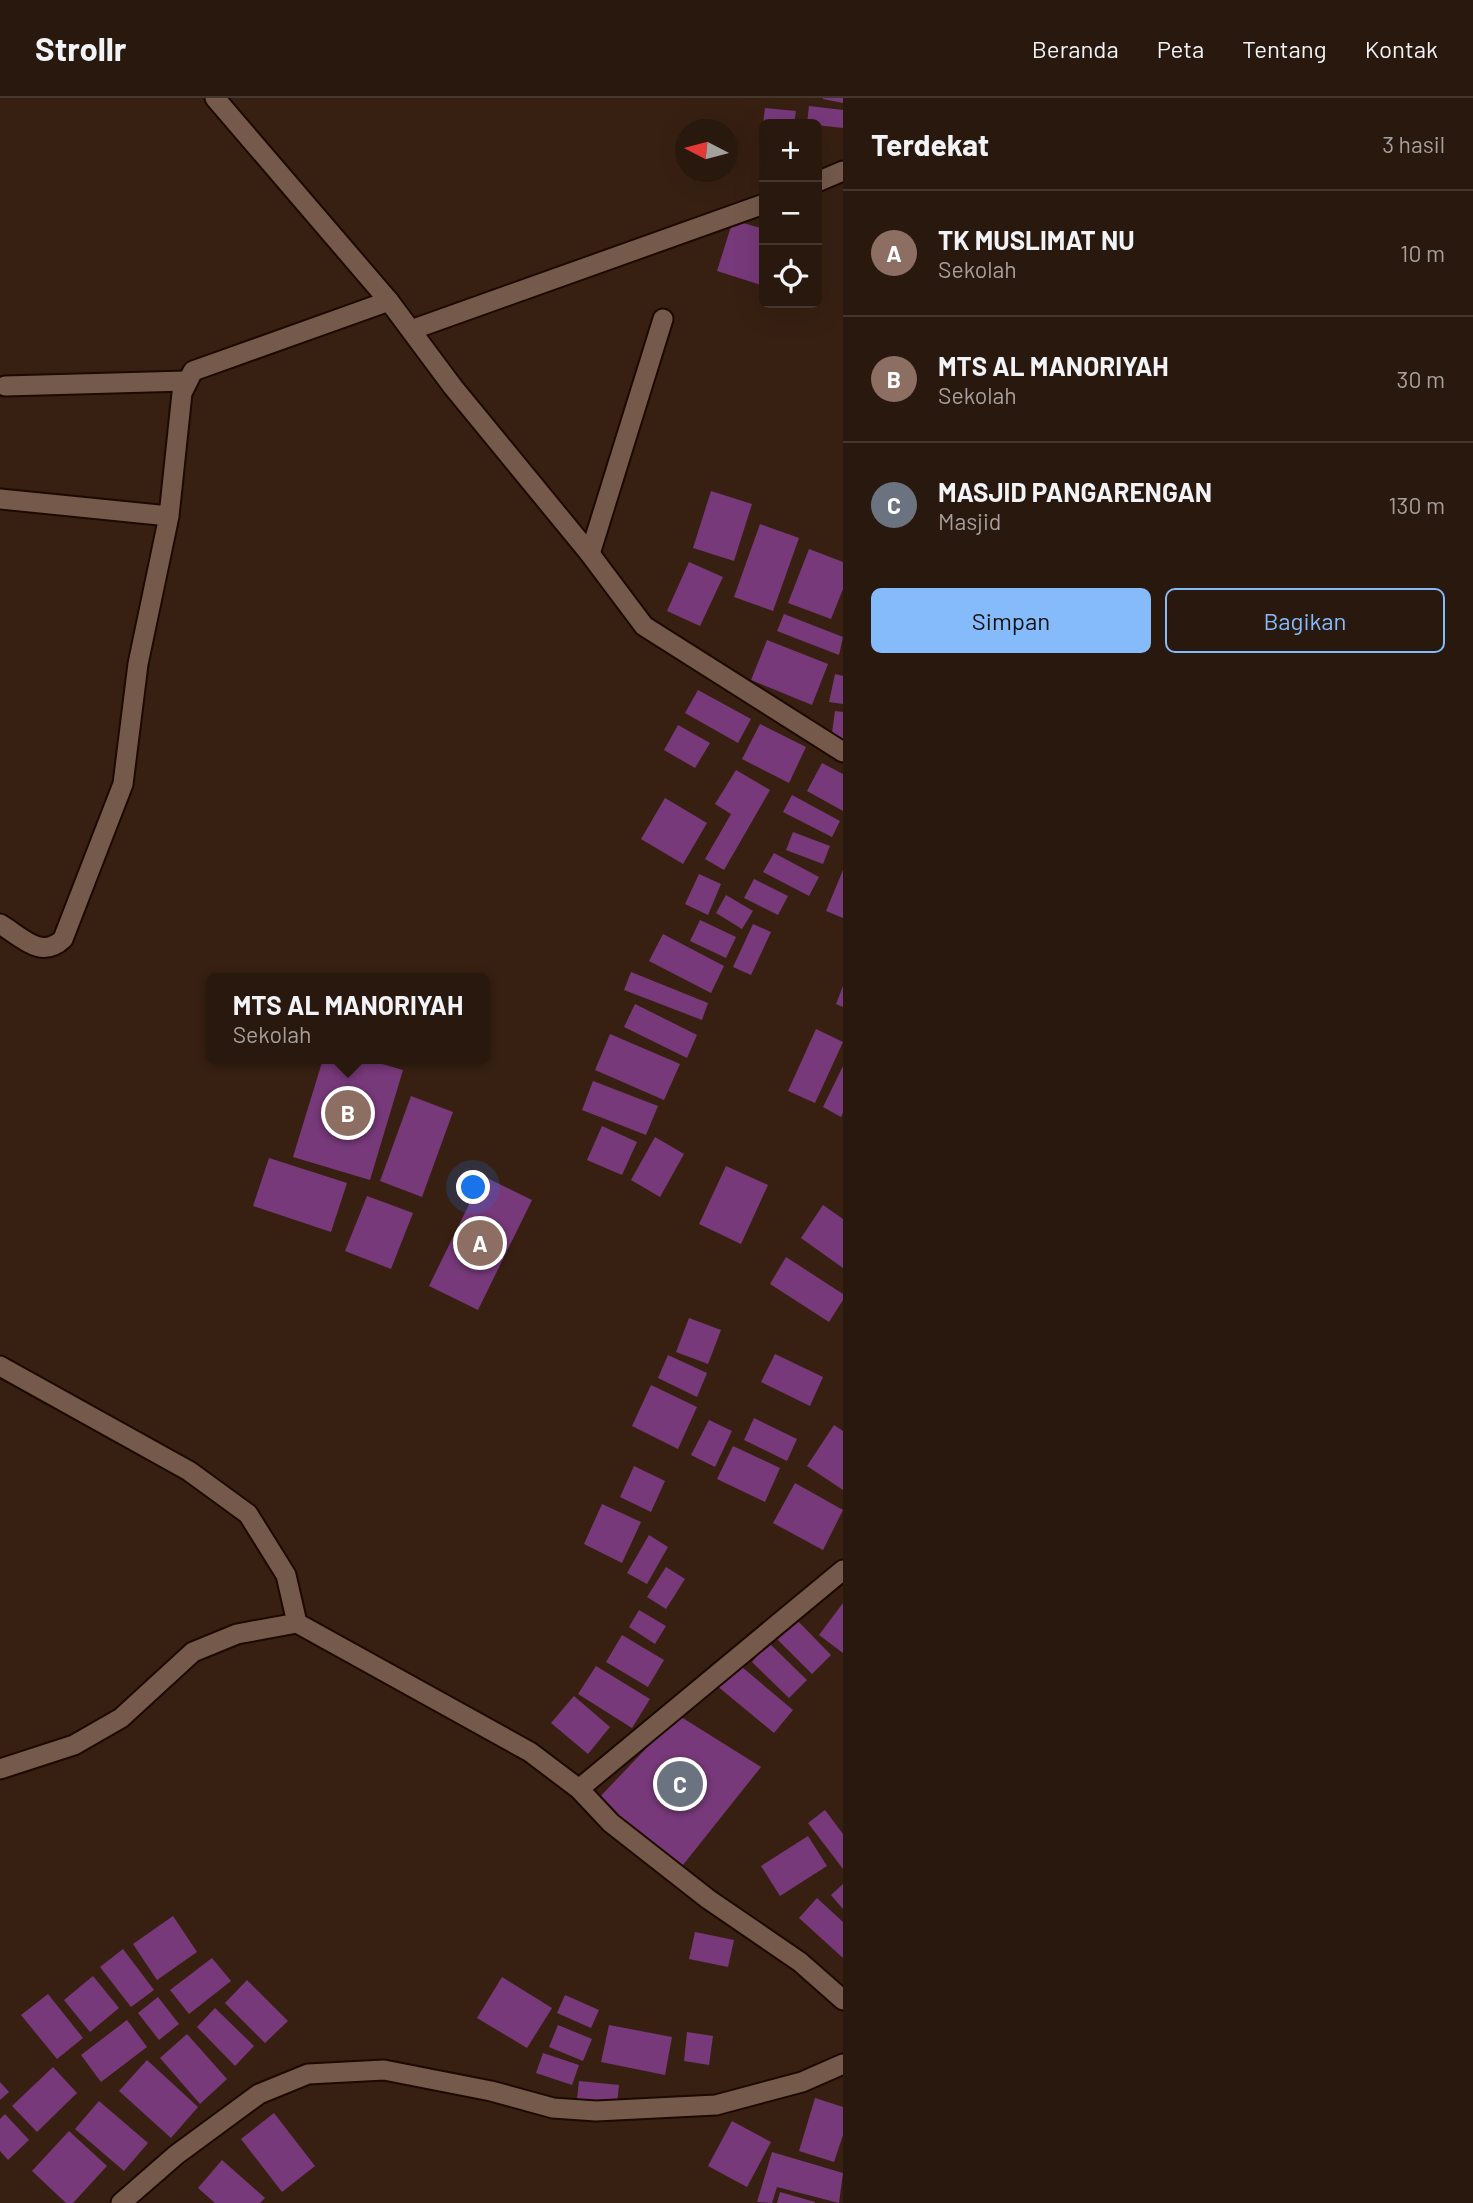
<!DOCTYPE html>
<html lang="id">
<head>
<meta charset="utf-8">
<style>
	body { margin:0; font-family:Barlow,sans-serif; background:#35251c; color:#f1f3f6 }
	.controls { position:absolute; right:21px; top:21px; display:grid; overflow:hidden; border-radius:10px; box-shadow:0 7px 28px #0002 }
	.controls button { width:63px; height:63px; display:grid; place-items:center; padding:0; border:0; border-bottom:2px solid #45372e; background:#29180e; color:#f1f3f6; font:35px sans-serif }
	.compass { position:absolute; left:675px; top:21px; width:63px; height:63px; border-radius:50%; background:#29180e; box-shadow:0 7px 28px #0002; rotate:276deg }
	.you { position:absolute; left:474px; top:1090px; width:24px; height:24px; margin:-18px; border:5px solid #fff; border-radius:50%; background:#1a73e8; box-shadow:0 0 0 10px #1a73e833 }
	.badge { display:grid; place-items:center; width:46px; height:46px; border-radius:50%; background:#86bbfb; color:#fff; font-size:23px; font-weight:700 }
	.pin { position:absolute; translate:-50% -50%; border:4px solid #fff; box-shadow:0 2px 7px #0006 }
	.popup { position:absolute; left:206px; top:875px; width:284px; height:91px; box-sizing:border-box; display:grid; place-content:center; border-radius:10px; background:#29180e; filter:drop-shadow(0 2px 5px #0005); font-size:23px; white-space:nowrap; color:#a5a09e }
	.popup b { font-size:26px; color:#f1f3f6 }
	.popup::after { content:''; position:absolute; left:50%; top:100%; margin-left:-14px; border:14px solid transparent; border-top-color:#29180e }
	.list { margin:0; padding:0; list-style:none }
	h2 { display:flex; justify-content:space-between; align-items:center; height:91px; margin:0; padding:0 28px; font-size:30px }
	h2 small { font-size:23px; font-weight:400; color:#a5a09e }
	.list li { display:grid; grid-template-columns:46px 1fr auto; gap:21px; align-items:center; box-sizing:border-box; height:126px; padding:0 28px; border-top:2px solid #45372e }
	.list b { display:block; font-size:26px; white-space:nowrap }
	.list p { margin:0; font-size:23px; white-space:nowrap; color:#a5a09e }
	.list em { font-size:23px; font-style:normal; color:#a5a09e }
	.actions { display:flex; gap:14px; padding:21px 28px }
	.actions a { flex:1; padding:16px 0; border:2px solid #86bbfb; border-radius:10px; text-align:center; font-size:24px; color:#86bbfb }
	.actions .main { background:#86bbfb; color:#111 }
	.icon { flex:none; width:38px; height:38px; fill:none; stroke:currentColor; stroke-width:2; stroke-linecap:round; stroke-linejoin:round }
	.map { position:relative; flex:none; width:843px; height:2105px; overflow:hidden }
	header { display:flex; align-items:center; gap:42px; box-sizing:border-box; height:98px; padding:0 35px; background:#29180e; border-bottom:2px solid #45372e }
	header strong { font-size:33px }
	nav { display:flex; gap:38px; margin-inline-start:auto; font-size:24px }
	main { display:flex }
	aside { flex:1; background:#29180e }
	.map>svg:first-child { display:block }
	.building { fill:#77397a }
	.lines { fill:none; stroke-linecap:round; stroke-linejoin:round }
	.service-casing { stroke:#1d0900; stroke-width:23 }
	.minor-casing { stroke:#1d0900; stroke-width:23 }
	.tertiary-casing { stroke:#1d0900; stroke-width:23 }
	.service { stroke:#755a4b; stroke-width:19 }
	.minor { stroke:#755a4b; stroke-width:19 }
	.tertiary { stroke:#755a4b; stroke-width:19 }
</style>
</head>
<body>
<header>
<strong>Strollr</strong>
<nav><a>Beranda</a><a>Peta</a><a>Tentang</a><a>Kontak</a></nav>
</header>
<main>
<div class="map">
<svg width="843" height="2105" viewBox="0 0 843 2105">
	<rect width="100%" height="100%" fill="#372012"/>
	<path class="building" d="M823,0H843V5L823,1Z
		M809,8L843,12V30L807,26Z
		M765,10L796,13L794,26H763Z
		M762,32H764V68L759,67Z
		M733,122L764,131V188L717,173Z
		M711,393L752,406L734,463L693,450Z
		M760,426L799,440L773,513L734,499Z
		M809,451L843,464V491L831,521L788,505Z
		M689,464L723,479L700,528L667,513Z
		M784,516L843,539L839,557L777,533Z
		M767,542L828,566L812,607L751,582Z
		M835,576L843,578V606L829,604Z
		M698,592L751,621L738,645L685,615Z
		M835,613L843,614V644L831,642Z
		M760,626L806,649L789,685L742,661Z
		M678,627L710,645L695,670L664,652Z
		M822,665L843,676V713L807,693Z
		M736,672L770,692L724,772L705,761L731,716L715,706Z
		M792,697L840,723L832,739L783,714Z
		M665,700L707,725L683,766L641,741Z
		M793,734L830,748L823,766L786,752Z
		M774,755L819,779L809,798L763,774Z
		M843,772V820L826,813Z
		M699,776L721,786L708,817L685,806Z
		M754,781L788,798L778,817L744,800Z
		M726,797L753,813L742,831L716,815Z
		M700,822L736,839L726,860L690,843Z
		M753,826L771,834L751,877L733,869Z
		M663,836L724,868L711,895L649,863Z
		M631,874L708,905L702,922L624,892Z
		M843,888V909L836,906Z
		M635,906L697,937L687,960L624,929Z
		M816,931L843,944L815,1005L788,993Z
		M610,936L680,966L664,1002L595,972Z
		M323,961H365L403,972L370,1082L293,1059Z
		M843,968V1015L841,1019L823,1009Z
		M593,983L658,1008L646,1037L582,1012Z
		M411,998L453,1014L422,1099L380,1083Z
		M602,1028L637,1044L622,1077L587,1062Z
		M655,1039L684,1056L660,1099L631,1082Z
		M269,1060L347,1085L331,1134L253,1108Z
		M726,1068L768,1087L741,1146L699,1126Z
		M483,1078L532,1102L478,1212L429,1188Z
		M367,1098L413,1115L391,1171L345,1153Z
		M823,1107L843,1121V1170L801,1140Z
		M786,1159L843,1196V1202L829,1224L770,1186Z
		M689,1220L721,1232L708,1266L676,1254Z
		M775,1256L823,1279L810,1308L761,1284Z
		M668,1257L707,1275L697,1299L658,1280Z
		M651,1287L697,1309L678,1351L632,1328Z
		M754,1320L797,1341L787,1363L744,1342Z
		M709,1322L732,1333L715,1369L691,1357Z
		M834,1327L843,1333V1392L807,1368Z
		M733,1348L780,1370L765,1404L717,1381Z
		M634,1368L665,1383L651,1414L620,1399Z
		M795,1385L843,1412L823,1452L773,1425Z
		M602,1406L641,1424L622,1465L584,1446Z
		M649,1437L668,1449L647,1486L627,1475Z
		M666,1469L685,1481L666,1511L647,1499Z
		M843,1505V1555L819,1537Z
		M639,1512L666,1528L655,1546L629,1529Z
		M793,1518L831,1557L812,1576L774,1538Z
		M622,1537L664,1562L648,1589L606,1564Z
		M769,1545L807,1582L789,1600L752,1564Z
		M736,1564L793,1612L774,1635L716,1587Z
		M596,1568L650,1601L632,1630L578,1596Z
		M574,1598L610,1629L588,1656L551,1625Z
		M678,1617L761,1669L679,1772L595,1704Z
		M825,1712L843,1736V1771L808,1725Z
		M808,1738L827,1768L780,1798L761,1768Z
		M843,1786V1811L831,1797Z
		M817,1800L843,1824V1860L799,1820Z
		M173,1818L197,1854L157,1882L133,1846Z
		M695,1834L734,1842L728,1869L689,1861Z
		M123,1851L154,1892L131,1909L100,1869Z
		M212,1860L231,1883L189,1916L170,1892Z
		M93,1878L119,1910L90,1934L64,1902Z
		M502,1879L552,1910L527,1950L477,1920Z
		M247,1882L288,1923L265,1945L225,1905Z
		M48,1896L83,1940L57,1961L21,1917Z
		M565,1897L599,1912L591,1930L557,1915Z
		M158,1899L179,1926L159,1942L138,1915Z
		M215,1910L254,1948L235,1968L197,1929Z
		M127,1922L147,1949L101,1984L81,1957Z
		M558,1927L592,1941L583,1963L549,1949Z
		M609,1927L672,1939L665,1977L601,1964Z
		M687,1934L713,1938L709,1967L684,1963Z
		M187,1936L227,1981L200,2006L160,1960Z
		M543,1955L579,1967L572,1987L536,1975Z
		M147,1962L198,2009L171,2040L119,1993Z
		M53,1969L77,1995L37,2034L12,2008Z
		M579,1983L619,1987L617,2005L577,2001Z
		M0,1984L9,1994L0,2002Z
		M815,2000L843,2009V2037L834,2064L799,2053Z
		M99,2003L148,2045L124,2073L75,2031Z
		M274,2015L315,2068L282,2094L241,2041Z
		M5,2016L29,2042L8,2062L0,2053V2021Z
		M732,2023L771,2044L747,2089L708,2068Z
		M69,2033L107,2068L73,2105H66L32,2073Z
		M772,2054L843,2075L839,2105L777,2089L772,2105L757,2104Z
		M222,2062L265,2100L260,2105H215L198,2090Z
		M780,2094L815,2104V2105H777Z"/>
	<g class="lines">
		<g class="service-casing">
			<path id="service" d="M5,288L186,283"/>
		</g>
		<g class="minor-casing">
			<path id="minor" d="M0,401L169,418
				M590,456L663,221
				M0,826C22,839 41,862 63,841L123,686L138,566L169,418L182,295L193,273L389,203
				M0,1268L189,1373L248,1416L286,1477L297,1525L530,1654L579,1691L611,1725L708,1801L800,1864L843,1902
				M0,1671L74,1647L121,1620L193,1554L237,1536L297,1525
				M579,1691L843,1472
				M121,2105L176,2057L259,1996L308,1976L384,1972L491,1993L553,2010L596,2013L716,2007L802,1984L843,1966"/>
		</g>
		<g class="tertiary-casing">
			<path id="tertiary" d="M215,0L389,203L453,289L590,456L644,528L843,654
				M817,84L843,73
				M411,232L764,106"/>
		</g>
		<use href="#service" class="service"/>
		<use href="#minor" class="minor"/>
		<use href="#tertiary" class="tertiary"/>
	</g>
</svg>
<div class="controls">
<button>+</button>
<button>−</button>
<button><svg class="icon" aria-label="locate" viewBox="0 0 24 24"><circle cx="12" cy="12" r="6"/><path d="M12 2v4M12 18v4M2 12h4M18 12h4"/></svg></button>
</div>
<svg class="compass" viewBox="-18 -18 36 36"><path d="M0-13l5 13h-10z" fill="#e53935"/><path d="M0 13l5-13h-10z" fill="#a5a09e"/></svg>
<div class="you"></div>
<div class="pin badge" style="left:480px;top:1145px;background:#8d6e63">A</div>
<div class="pin badge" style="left:348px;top:1015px;background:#8d6e63">B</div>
<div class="popup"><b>MTS AL MANORIYAH</b>Sekolah</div>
<div class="pin badge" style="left:680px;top:1686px;background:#6b7280">C</div>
</div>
<aside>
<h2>Terdekat<small>3 hasil</small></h2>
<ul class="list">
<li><span class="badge" style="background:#8d6e63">A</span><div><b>TK MUSLIMAT NU</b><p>Sekolah</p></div><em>10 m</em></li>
<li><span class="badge" style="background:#8d6e63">B</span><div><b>MTS AL MANORIYAH</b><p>Sekolah</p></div><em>30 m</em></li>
<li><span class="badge" style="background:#6b7280">C</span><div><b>MASJID PANGARENGAN</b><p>Masjid</p></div><em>130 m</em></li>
</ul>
<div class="actions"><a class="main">Simpan</a><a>Bagikan</a></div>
</aside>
</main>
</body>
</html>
